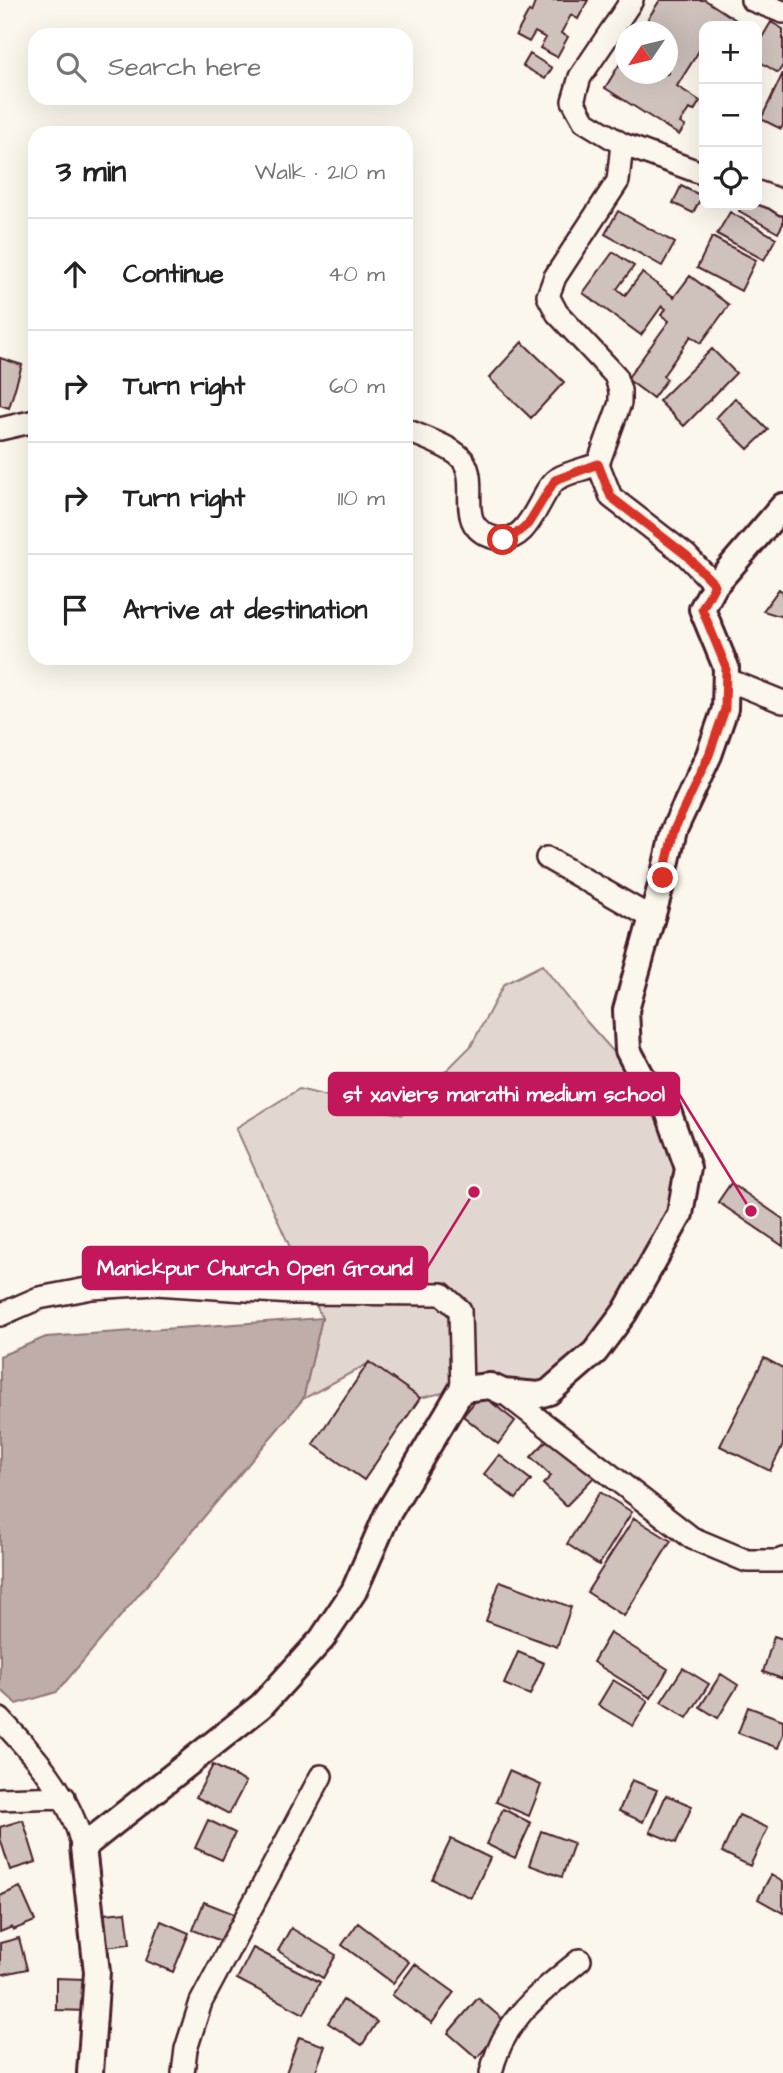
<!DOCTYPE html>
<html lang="en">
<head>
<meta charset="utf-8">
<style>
	body { margin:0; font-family:"Architects Daughter",sans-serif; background:#f2f2f2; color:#222 }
	.controls { position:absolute; right:21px; top:21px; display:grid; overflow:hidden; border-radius:14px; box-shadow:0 7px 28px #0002 }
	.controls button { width:63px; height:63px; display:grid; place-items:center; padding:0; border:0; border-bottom:2px solid #e0e0e0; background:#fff; color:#222; font:35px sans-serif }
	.compass { position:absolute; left:615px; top:21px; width:63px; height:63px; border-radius:50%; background:#fff; box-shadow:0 7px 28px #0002; rotate:235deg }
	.stop { position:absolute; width:21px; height:21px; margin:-16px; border:5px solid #d93025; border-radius:50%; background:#fff }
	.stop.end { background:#d93025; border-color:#fff; box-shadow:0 2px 7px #0008 }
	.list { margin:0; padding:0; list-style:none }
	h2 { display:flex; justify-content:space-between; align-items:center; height:91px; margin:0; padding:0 28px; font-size:30px }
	h2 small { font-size:23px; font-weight:400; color:#767676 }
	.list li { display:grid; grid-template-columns:46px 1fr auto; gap:21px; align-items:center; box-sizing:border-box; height:112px; padding:0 28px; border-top:2px solid #e0e0e0 }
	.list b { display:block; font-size:26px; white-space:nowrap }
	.list em { font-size:23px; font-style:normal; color:#767676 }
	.icon { flex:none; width:38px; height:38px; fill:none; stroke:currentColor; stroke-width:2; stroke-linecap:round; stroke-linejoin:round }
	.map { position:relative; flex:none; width:783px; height:2073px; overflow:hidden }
	.search { position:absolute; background:#fff; box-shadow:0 7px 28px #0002; left:28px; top:28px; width:385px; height:77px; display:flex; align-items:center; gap:18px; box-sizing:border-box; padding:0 24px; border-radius:21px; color:#767676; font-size:26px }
	.panel { position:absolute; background:#fff; box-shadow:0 7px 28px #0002; left:28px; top:126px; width:385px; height:539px; border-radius:21px }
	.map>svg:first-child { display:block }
	.green { fill:#e2d7d0; stroke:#967b7e; stroke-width:2 }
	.water { fill:#bfadaa; stroke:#907477; stroke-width:2 }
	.building { fill:#cfc2bc; stroke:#4a1f2b; stroke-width:2 }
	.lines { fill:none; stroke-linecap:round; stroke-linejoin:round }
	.minor-casing { stroke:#4a1f2b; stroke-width:26 }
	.tertiary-casing { stroke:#4a1f2b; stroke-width:30 }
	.minor { stroke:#fbf7ec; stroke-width:21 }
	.tertiary { stroke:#fbf7ec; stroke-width:24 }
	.route { stroke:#d93025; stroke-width:9 }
	.leader { fill:none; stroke:#c2185b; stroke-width:2.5 }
	.callout-dot { fill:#c2185b; stroke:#fbf7ec; stroke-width:2.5 }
	.callout { fill:#c2185b; stroke:#c2185b; stroke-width:2.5 }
	.callout-label { font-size:21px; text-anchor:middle; font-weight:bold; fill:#fff }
</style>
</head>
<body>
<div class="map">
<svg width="783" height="2073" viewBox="0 0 783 2073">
	<rect width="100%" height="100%" fill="#fbf7ec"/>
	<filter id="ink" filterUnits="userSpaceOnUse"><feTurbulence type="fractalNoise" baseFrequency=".0143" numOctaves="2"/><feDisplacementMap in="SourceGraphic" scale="14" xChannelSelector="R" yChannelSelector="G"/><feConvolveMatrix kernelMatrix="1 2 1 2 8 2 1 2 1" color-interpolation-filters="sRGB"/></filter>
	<g filter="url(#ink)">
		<path class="green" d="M542,965L587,1022L638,1079L693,1168L622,1307L540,1394L461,1389L420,1398L369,1363L303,1399L322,1318L236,1128L299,1089L402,1115L471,1046L504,984Z"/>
		<path class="water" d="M322,1318L303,1399L57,1692L17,1704L0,1689V1356L46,1337Z"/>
		<path class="building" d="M536,0H588L578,19L571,15L561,33L568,37L557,57L540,48L546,38L535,32L529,42L516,35L529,11L531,13Z
			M660,0H705L736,20L732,26H722L717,23L715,26H704V43L677,86L700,101L694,111L689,109L680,123L685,126L679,135L605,88L624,57L626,74H668V32L640,31Z
			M771,22L783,29V65L778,73L757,60V46Z
			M530,54L552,68L545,79L523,66Z
			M783,73V125L781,129L761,119Z
			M681,186L702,196L693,213L673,203Z
			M757,198L783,212V224L778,233L739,211L743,205H757Z
			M618,211L675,243L662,266L605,234Z
			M730,212L776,238L764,260L717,234Z
			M712,237L756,260L741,291L697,268Z
			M613,252L634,266L617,289L625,295L642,273L674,297L690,276L729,305L701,343L691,336L663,376L667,379L653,398L627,379L669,321L661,315L666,309L662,306L641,335L583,293Z
			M522,342L564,382L531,418L489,378Z
			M712,349L736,373L684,426L659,401Z
			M0,358L22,365L9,408L0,405Z
			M735,398L768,430L748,449L716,418Z
			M779,589L783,592V617L763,611Z
			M731,1183L783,1219V1246L718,1202Z
			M764,1358L783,1368V1445L770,1471L720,1446Z
			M369,1362L420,1398L364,1480L313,1444Z
			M481,1394L515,1421L498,1444L463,1416Z
			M553,1434L596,1475L566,1506L543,1484L551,1476L531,1457Z
			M499,1455L531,1480L516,1499L484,1474Z
			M600,1492L632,1512L599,1565L567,1544Z
			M634,1518L671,1541L624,1616L587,1592Z
			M500,1581L571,1607L557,1647L486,1621Z
			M610,1633L668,1669L651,1698L593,1662Z
			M774,1636L783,1639V1679L763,1672Z
			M518,1652L544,1663L530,1695L504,1684Z
			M683,1668L709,1684L687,1718L661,1702Z
			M721,1674L738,1685L718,1718L700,1707Z
			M613,1680L648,1701L633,1726L598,1705Z
			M748,1707L783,1720V1734L778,1748L738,1733Z
			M213,1765L246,1782L229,1814L196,1797Z
			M509,1771L541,1785L529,1816L496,1802Z
			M632,1780L657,1790L643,1822L619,1811Z
			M666,1795L692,1806L676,1843L650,1832Z
			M503,1809L531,1823L515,1858L486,1844Z
			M739,1815L768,1828L750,1866L722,1852Z
			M23,1820L36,1862L10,1870L0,1838V1827Z
			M208,1820L235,1833L222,1860L195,1848Z
			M541,1831L574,1843L562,1877L529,1865Z
			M451,1839L490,1858L471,1898L432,1879Z
			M771,1875L783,1882V1913L758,1899Z
			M20,1887L35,1921L13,1930L12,1927L0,1932V1896Z
			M204,1902L237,1915L226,1943L193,1930Z
			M126,1912L130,1944L97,1948L93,1915Z
			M161,1921L189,1933L173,1972L146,1961Z
			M358,1923L409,1962L393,1983L342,1945Z
			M291,1928L336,1955L323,1978L278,1951Z
			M19,1938L27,1969L0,1975V1943Z
			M253,1948L320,1982L304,2014L237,1979Z
			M415,1964L454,1992L432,2023L392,1995Z
			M56,1978L85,1979V2011L56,2010Z
			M478,1998L507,2023L477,2058L448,2033Z
			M343,2000L377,2022L362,2045L328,2023Z
			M299,2037L325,2046L315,2073H286Z"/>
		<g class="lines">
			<g class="minor-casing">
				<path id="minor" d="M632,0L580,77L573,101L584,121L622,144L618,181L555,277L548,296L557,313L615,375L620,390V403L598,464L611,497L686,555L715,585
					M752,0L783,12
					M622,144L704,174
					M757,192L774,198L783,204
					M0,429L35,421
					M406,430C422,437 453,447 463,460C481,486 452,526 495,538C530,548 539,491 557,479C569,472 585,469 598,464
					M726,679L783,702
					M547,858L652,918
					M0,1315L39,1298L92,1288L156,1284L292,1293L442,1294L460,1310L462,1389
					M503,1392L692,1538L747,1561H779L783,1559
					M0,1719C37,1758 69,1793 83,1847
					M0,1799L64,1797
					M183,2073L186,2049L201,2002L321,1776
					M491,2073C503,2019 540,1993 580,1960"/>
			</g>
			<g class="tertiary-casing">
				<path id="tertiary" d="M90,2073L97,1972L83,1847L261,1706L322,1639L354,1591L387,1515L462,1389L490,1386L503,1392L539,1395L549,1392L558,1384L595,1352L625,1312L680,1214L688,1168L668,1111L641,1075L628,1050L626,1010L663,878L674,830L709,755L725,709L726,667L702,609L715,585L783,506"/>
			</g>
			<use href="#minor" class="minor"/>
			<use href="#tertiary" class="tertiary"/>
		</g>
	</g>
	<g class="lines" filter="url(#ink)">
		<path class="route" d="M503,540L512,537L528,524L555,480L598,464L611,497L686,555L715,585L702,609L726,667L725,709L709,755L674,830L663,878"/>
	</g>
	<path class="leader" d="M751 1211L679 1094M474 1192L427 1268"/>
	<g class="callout-dot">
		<circle cx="751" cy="1211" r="7"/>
		<circle cx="474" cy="1192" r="7"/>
	</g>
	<g class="callout">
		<rect x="329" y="1073" width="350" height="42" rx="7"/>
		<rect x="83" y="1247" width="344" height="42" rx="7"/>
	</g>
	<g class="callout-label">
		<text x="504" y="1101">st xaviers marathi medium school</text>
		<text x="255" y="1275">Manickpur Church Open Ground</text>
	</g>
</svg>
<div class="controls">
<button>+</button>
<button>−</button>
<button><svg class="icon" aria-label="locate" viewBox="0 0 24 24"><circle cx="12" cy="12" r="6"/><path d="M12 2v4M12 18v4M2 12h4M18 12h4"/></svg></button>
</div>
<svg class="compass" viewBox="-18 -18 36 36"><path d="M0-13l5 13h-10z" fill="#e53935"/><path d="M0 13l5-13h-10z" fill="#767676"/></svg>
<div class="stop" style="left:503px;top:540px"></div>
<div class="stop end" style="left:663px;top:878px"></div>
<div class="search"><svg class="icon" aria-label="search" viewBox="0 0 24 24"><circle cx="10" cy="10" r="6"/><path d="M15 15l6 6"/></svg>Search here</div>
<section class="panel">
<h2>3 min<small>Walk · 210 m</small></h2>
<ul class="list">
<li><svg class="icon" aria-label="ahead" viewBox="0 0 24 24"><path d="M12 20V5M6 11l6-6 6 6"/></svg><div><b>Continue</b></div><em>40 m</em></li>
<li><svg class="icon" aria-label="right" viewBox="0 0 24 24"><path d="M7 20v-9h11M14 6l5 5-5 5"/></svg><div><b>Turn right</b></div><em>60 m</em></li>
<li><svg class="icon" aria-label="right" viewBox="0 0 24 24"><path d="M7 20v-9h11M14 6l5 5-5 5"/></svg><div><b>Turn right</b></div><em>110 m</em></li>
<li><svg class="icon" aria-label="arrive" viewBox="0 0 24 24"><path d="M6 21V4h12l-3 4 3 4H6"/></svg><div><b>Arrive at destination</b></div></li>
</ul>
</section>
</div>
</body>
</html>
